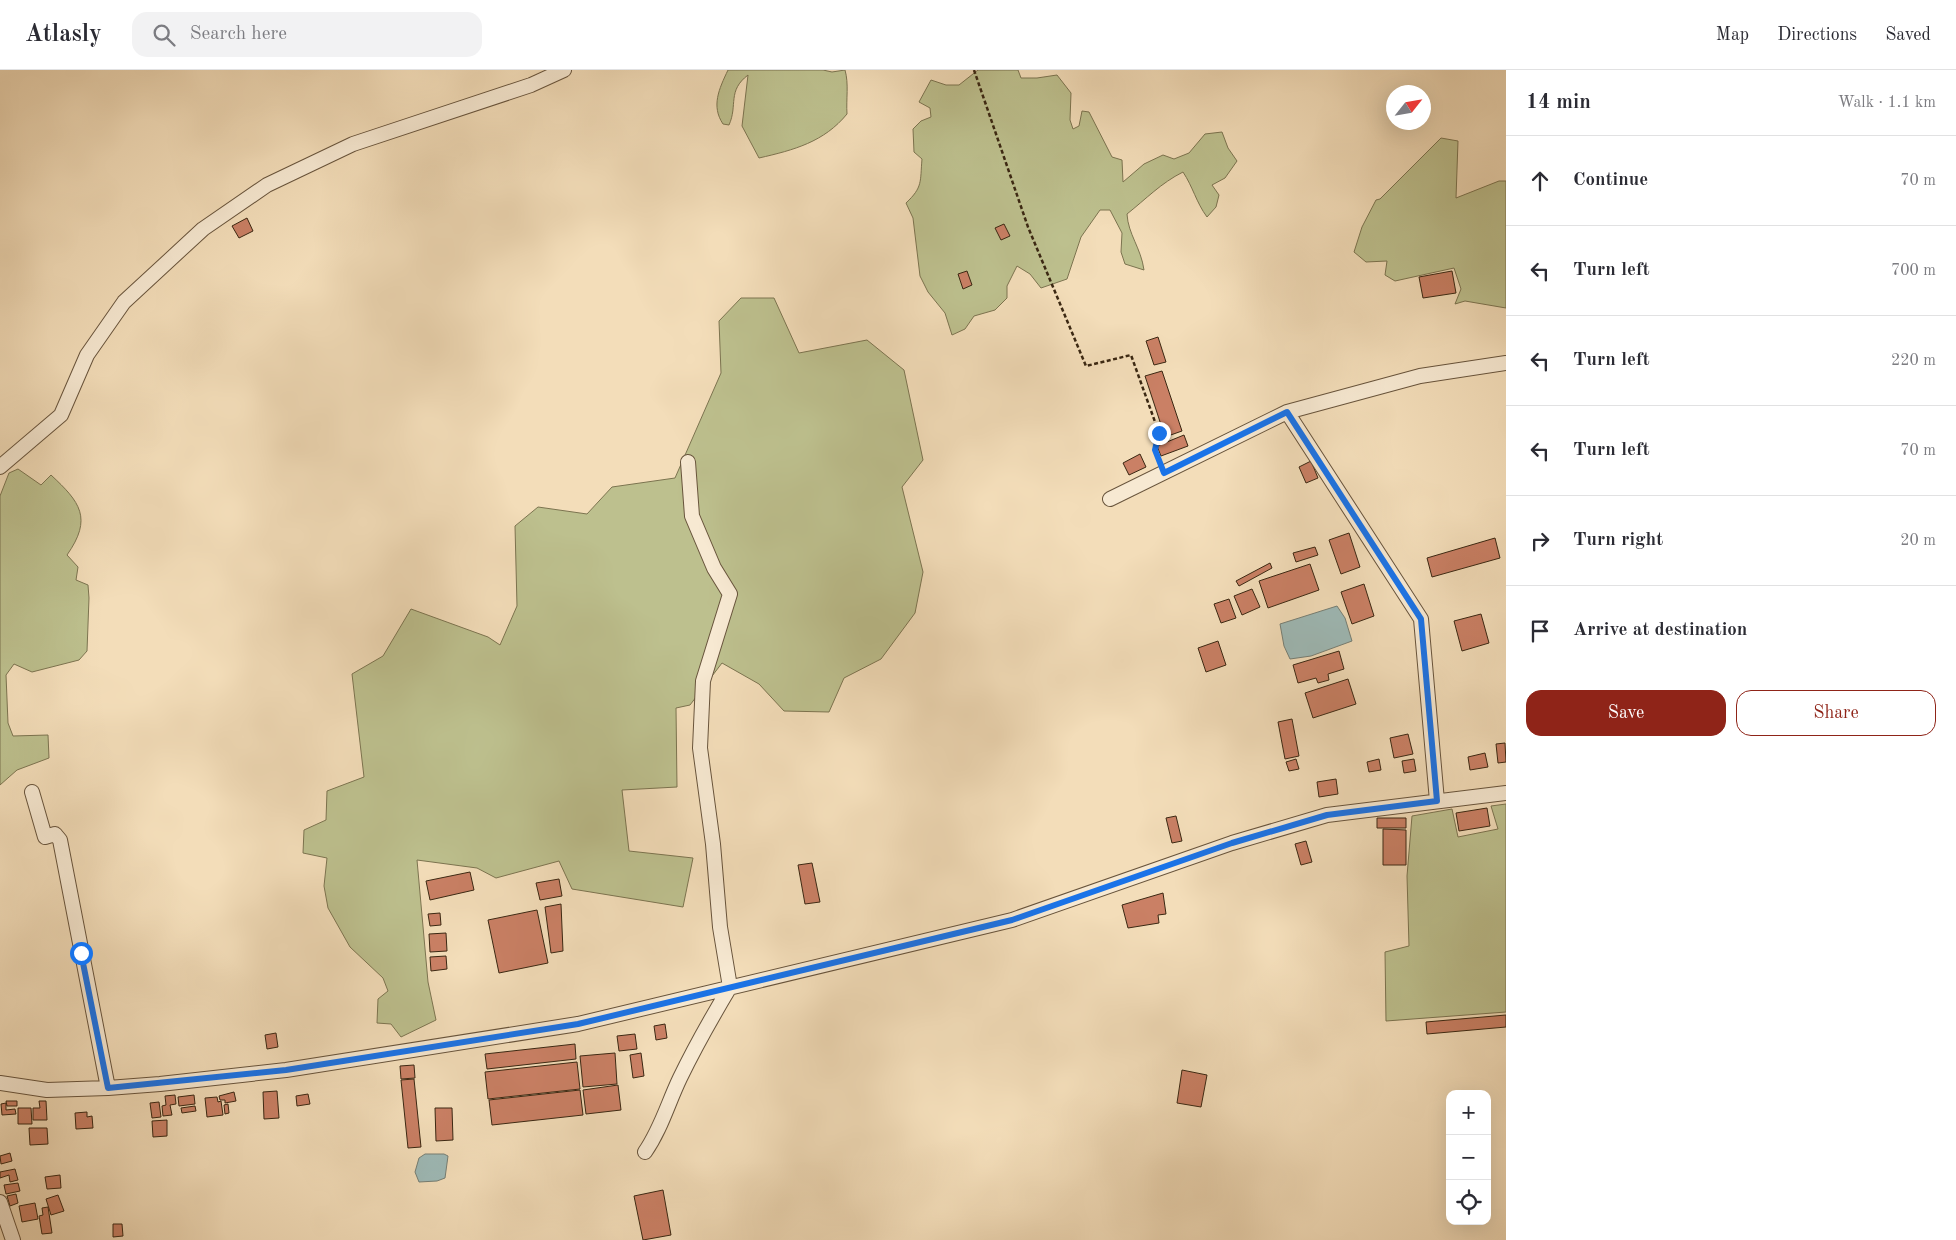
<!DOCTYPE html>
<html lang="en">
<head>
<meta charset="utf-8">
<style>
	body { margin:0; font-family:"Old Standard TT",serif; background:#f2f2f3; color:#2b2b33 }
	.controls { position:absolute; right:15px; bottom:15px; display:grid; overflow:hidden; border-radius:10px; box-shadow:0 5px 20px #0002 }
	.controls button { width:45px; height:45px; display:grid; place-items:center; padding:0; border:0; border-bottom:1px solid #e1e1e2; background:#fff; color:#2b2b33; font:25px sans-serif }
	.compass { position:absolute; left:1386px; top:15px; width:45px; height:45px; border-radius:50%; background:#fff; box-shadow:0 5px 20px #0002; rotate:59deg }
	.stop { position:absolute; width:15px; height:15px; margin:-11px; border:4px solid #1a73e8; border-radius:50%; background:#fff }
	.stop.end { background:#1a73e8; border-color:#fff; box-shadow:0 1px 5px #0008 }
	.list { margin:0; padding:0; list-style:none }
	h2 { display:flex; justify-content:space-between; align-items:center; height:65px; margin:0; padding:0 20px; font-size:21px }
	h2 small { font-size:16px; font-weight:400; color:#7c7c81 }
	.list li { display:grid; grid-template-columns:32px 1fr auto; gap:15px; align-items:center; box-sizing:border-box; height:90px; padding:0 20px; border-top:1px solid #e1e1e2 }
	.list b { display:block; font-size:19px; white-space:nowrap }
	.list em { font-size:16px; font-style:normal; color:#7c7c81 }
	.actions { display:flex; gap:10px; padding:15px 20px }
	.actions a { flex:1; padding:11px 0; border:1px solid #8f2418; border-radius:15px; text-align:center; font-size:18px; color:#8f2418 }
	.actions .main { background:#8f2418; color:#fff }
	.icon { flex:none; width:28px; height:28px; fill:none; stroke:currentColor; stroke-width:2; stroke-linecap:round; stroke-linejoin:round }
	.map { position:relative; flex:none; width:1506px; height:1170px; overflow:hidden }
	header { display:flex; align-items:center; gap:30px; box-sizing:border-box; height:70px; padding:0 25px; background:#fff; border-bottom:1px solid #e1e1e2 }
	header strong { font-size:24px }
	nav { display:flex; gap:28px; margin-inline-start:auto; font-size:18px }
	.search { width:350px; height:45px; background:#f2f2f3; display:flex; align-items:center; gap:12px; box-sizing:border-box; padding:0 18px; border-radius:15px; color:#7c7c81; font-size:19px }
	main { display:flex }
	aside { flex:1; background:#fff }
	.map>svg:first-child { display:block }
	.green { fill:#bdc08e; stroke:#7c7450 }
	.water { fill:#9ebab7; stroke:#767f75 }
	.building { fill:#ca8065; stroke:#3a2712 }
	.lines { fill:none; stroke-linecap:round; stroke-linejoin:round }
	.minor-casing { stroke:#68543c; stroke-width:16 }
	.path { stroke:#3a2712; stroke-width:2.5; stroke-dasharray:4 2.5; stroke-linecap:butt }
	.minor { stroke:#f7e9d2; stroke-width:14 }
	.route { stroke:#1a73e8; stroke-width:6 }
</style>
</head>
<body>
<header>
<strong>Atlasly</strong>
<div class="search"><svg class="icon" aria-label="search" viewBox="0 0 24 24"><circle cx="10" cy="10" r="6"/><path d="M15 15l6 6"/></svg>Search here</div>
<nav><a>Map</a><a>Directions</a><a>Saved</a></nav>
</header>
<main>
<div class="map">
<svg width="1506" height="1170" viewBox="0 0 1506 1170">
	<rect width="100%" height="100%" fill="#f3ddb9"/>
	<filter id="stains"><feTurbulence type="fractalNoise" baseFrequency=".004" numOctaves="4"/><feColorMatrix values="0 0 0 0 .2 0 0 0 0 .09 0 0 0 0 .02 0 0 0 .5 -.17"/></filter>
	<radialGradient id="worn" r=".72"><stop offset=".6" stop-color="#630" stop-opacity="0"/><stop offset="1" stop-color="#630" stop-opacity=".3"/></radialGradient>
	<path class="green" d="M728,0H823L832,2L845,0C849,14 846,29 847,44C824,72 794,80 759,88L742,56L748,5C727,21 738,35 729,55L723,54C711,36 719,19 728,0Z
		M978,0H1018L1021,8H1037L1057,5L1071,23L1070,50L1073,59L1079,56L1082,41L1089,42L1112,87L1122,90L1123,112L1144,94L1163,85L1174,89L1189,83L1205,64L1222,62L1228,78L1237,91L1225,108L1212,115L1219,125L1216,137L1207,147C1196,132 1193,117 1183,102C1161,113 1146,129 1127,144C1128,164 1141,178 1144,200L1125,194L1121,182L1122,163L1110,140H1100L1081,167L1067,209L1041,218L1030,204L1017,196L1007,216V228L995,240L974,246L965,259L952,265L945,243L928,222L920,206L913,148L906,133C923,117 920,112 922,89L914,82L913,59L921,51L931,47L930,38L919,32L931,10L946,15H959Z
		M1441,68L1458,71L1456,128L1499,111H1506V238L1465,231L1455,234L1461,219L1454,198L1395,211L1385,205L1387,191L1366,192L1354,182L1362,157L1376,130L1380,129Z
		M741,228H774L799,283L867,270L904,300L923,390L902,417L923,502L915,543L881,589L844,608L829,642L784,641L759,614L722,593L690,635L676,638L677,717L622,720L629,781L693,788L683,837L572,819L559,791L496,808L477,798L417,790L428,912L436,950L401,967L391,954L377,953L378,929L388,921L383,908L350,877L328,838L324,816L327,788L303,783L304,760L326,750L327,721L364,707L352,604L383,586L411,539L488,567L500,575L517,536L515,456L538,437L587,444L612,417L675,408L721,303L719,251Z
		M18,399L41,415L51,405C80,432 93,448 67,485L78,497L76,510L88,515L89,528L87,581L79,590L32,602L14,594L6,605L8,653L13,666L48,665L49,688L17,700L0,715V426L9,403Z
		M1506,734V942L1386,951L1385,882L1409,876L1407,806L1412,746L1452,739L1458,767L1498,759L1491,736Z"/>
	<path class="water" d="M1337,536L1345,548L1352,571L1311,586L1290,589L1284,576L1280,554Z
		M425,1084H444L448,1086L445,1108L437,1111L419,1112L415,1102L419,1088Z"/>
	<path class="building" d="M247,148L253,161L239,168L232,156Z
		M1004,154L1010,166L1001,170L995,158Z
		M967,201L972,215L963,219L958,204Z
		M1452,201L1456,223L1423,228L1419,207Z
		M1158,267L1166,292L1154,295L1146,271Z
		M1162,301L1182,361L1165,367L1145,306Z
		M1184,365L1188,376L1161,386L1157,376Z
		M1140,384L1146,397L1129,405L1123,393Z
		M1311,391L1318,408L1306,413L1299,397Z
		M1349,463L1360,497L1341,504L1329,470Z
		M1495,468L1500,488L1432,507L1427,488Z
		M1315,477L1318,485L1296,492L1293,483Z
		M1270,493L1272,498L1239,516L1236,511Z
		M1310,494L1319,520L1268,538L1259,511Z
		M1364,514L1374,546L1352,554L1341,522Z
		M1252,519L1260,537L1242,545L1234,526Z
		M1229,529L1236,548L1221,553L1214,534Z
		M1481,544L1489,573L1462,581L1454,551Z
		M1218,571L1226,595L1206,602L1198,578Z
		M1339,581L1344,599L1328,604L1329,610L1318,613L1316,608L1298,613L1293,595Z
		M1348,609L1356,634L1313,648L1305,623Z
		M1292,649L1299,686L1285,689L1278,652Z
		M1408,664L1413,684L1394,688L1390,668Z
		M1505,673L1506,692L1498,693L1496,674Z
		M1485,683L1488,697L1470,700L1468,687Z
		M1296,689L1299,699L1289,701L1286,692Z
		M1379,689L1381,700L1369,702L1367,692Z
		M1414,689L1416,701L1404,703L1402,691Z
		M1336,709L1338,724L1319,727L1317,712Z
		M1487,738L1490,756L1459,761L1456,743Z
		M1176,746L1182,771L1172,773L1166,748Z
		M1377,748H1406V758H1377Z
		M1383,759L1406,760V795H1383Z
		M1306,771L1312,792L1301,795L1295,774Z
		M812,793L820,832L805,834L798,795Z
		M470,802L474,820L430,830L426,811Z
		M559,809L562,826L540,830L536,813Z
		M1163,823L1166,844L1158,845L1159,853L1128,858L1122,835Z
		M561,834L563,881L551,883L545,837Z
		M537,840L548,893L499,903L488,850Z
		M440,843L441,855L430,856L428,844Z
		M446,863L447,881L430,882L429,864Z
		M446,886L447,899L431,901L430,887Z
		M1506,945V957L1427,964L1426,952Z
		M665,954L667,968L656,970L654,956Z
		M276,963L278,977L267,979L265,965Z
		M635,964L637,979L619,981L617,966Z
		M575,974L576,989L487,999L485,984Z
		M615,983L617,1014L583,1017L580,986Z
		M641,983L644,1006L633,1008L630,985Z
		M577,992L580,1019L488,1029L485,1002Z
		M414,995L415,1008L401,1009L400,996Z
		M1182,1000L1207,1005L1201,1037L1177,1033Z
		M414,1009L421,1077L408,1078L401,1010Z
		M618,1015L621,1040L586,1044L583,1020Z
		M580,1020L583,1045L492,1055L489,1030Z
		M277,1021L279,1048L264,1049L263,1022Z
		M234,1022L236,1031L225,1033V1030H220L219,1026Z
		M308,1024L310,1034L297,1036L296,1026Z
		M175,1025L176,1034L170,1035L172,1045L163,1046L162,1036L166,1035L165,1026Z
		M194,1025L195,1034L179,1036L178,1027Z
		M217,1027L218,1032L221,1031L223,1045L207,1047L205,1028Z
		M6,1031H17V1036H7Z
		M39,1031H46L47,1050H33V1038H40Z
		M159,1032L161,1047L152,1048L150,1033Z
		M6,1033V1040L15,1039L16,1044L2,1045L1,1034Z
		M228,1034L229,1043L225,1044L224,1035Z
		M195,1036L196,1041L182,1043L181,1038Z
		M18,1038H31L32,1054H18Z
		M435,1038H452L453,1070L436,1071Z
		M87,1042V1047L92,1046L93,1058L76,1059L75,1043Z
		M167,1050V1066L153,1067L152,1051Z
		M29,1058H47L48,1074L30,1075Z
		M10,1083L12,1091L1,1094L0,1086Z
		M15,1099L18,1110L10,1112L9,1105L0,1108V1102Z
		M60,1105L61,1118L47,1119L45,1107Z
		M18,1113L20,1121L6,1124L4,1115Z
		M663,1120L671,1165L643,1170L634,1126Z
		M16,1124L18,1133L10,1136L7,1126Z
		M58,1125L64,1141L51,1145L46,1129Z
		M35,1133L38,1149L22,1152L19,1136Z
		M48,1137L52,1163L42,1164L39,1146L43,1145L42,1138Z
		M113,1154H122L123,1166L113,1167Z"/>
	<g class="lines">
		<g class="minor-casing">
			<path id="minor" d="M1287,342L1421,549L1437,731
				M0,397L61,345L87,285L124,232L203,159L267,115L353,74L531,15L564,0
				M1110,429L1287,342L1420,306L1506,293
				M32,722L45,767L55,764L60,770L108,1018
				M0,1013L47,1020L108,1018L160,1014L286,1000L578,954L1012,850L1232,773L1327,745L1506,723
				M645,1082C661,1059 668,1033 680,1008C695,977 712,947 730,917L720,857L713,774L700,678L703,611L730,524L714,498L692,446L688,392
				M0,1132L13,1170"/>
		</g>
		<path class="path" d="M974,0L1028,157L1086,296L1131,285L1159,363L1155,380L1159,390"/>
		<use href="#minor" class="minor"/>
	</g>
	<g class="lines">
		<path class="route" d="M81,883L108,1018L286,1000L578,954L1012,850L1232,773L1327,745L1437,731L1421,549L1287,342L1164,403L1155,380L1159,363"/>
	</g>
	<rect width="100%" height="100%" filter="url(#stains)"/>
	<rect width="100%" height="100%" fill="url(#worn)"/>
</svg>
<div class="controls">
<button>+</button>
<button>−</button>
<button><svg class="icon" aria-label="locate" viewBox="0 0 24 24"><circle cx="12" cy="12" r="6"/><path d="M12 2v4M12 18v4M2 12h4M18 12h4"/></svg></button>
</div>
<svg class="compass" viewBox="-18 -18 36 36"><path d="M0-13l5 13h-10z" fill="#e53935"/><path d="M0 13l5-13h-10z" fill="#7c7c81"/></svg>
<div class="stop" style="left:81px;top:883px"></div>
<div class="stop end" style="left:1159px;top:363px"></div>
</div>
<aside>
<h2>14 min<small>Walk · 1.1 km</small></h2>
<ul class="list">
<li><svg class="icon" aria-label="ahead" viewBox="0 0 24 24"><path d="M12 20V5M6 11l6-6 6 6"/></svg><div><b>Continue</b></div><em>70 m</em></li>
<li><svg class="icon" aria-label="left" viewBox="0 0 24 24"><path d="M17 20v-9H6M10 6l-5 5 5 5"/></svg><div><b>Turn left</b></div><em>700 m</em></li>
<li><svg class="icon" aria-label="left" viewBox="0 0 24 24"><path d="M17 20v-9H6M10 6l-5 5 5 5"/></svg><div><b>Turn left</b></div><em>220 m</em></li>
<li><svg class="icon" aria-label="left" viewBox="0 0 24 24"><path d="M17 20v-9H6M10 6l-5 5 5 5"/></svg><div><b>Turn left</b></div><em>70 m</em></li>
<li><svg class="icon" aria-label="right" viewBox="0 0 24 24"><path d="M7 20v-9h11M14 6l5 5-5 5"/></svg><div><b>Turn right</b></div><em>20 m</em></li>
<li><svg class="icon" aria-label="arrive" viewBox="0 0 24 24"><path d="M6 21V4h12l-3 4 3 4H6"/></svg><div><b>Arrive at destination</b></div></li>
</ul>
<div class="actions"><a class="main">Save</a><a>Share</a></div>
</aside>
</main>
</body>
</html>
